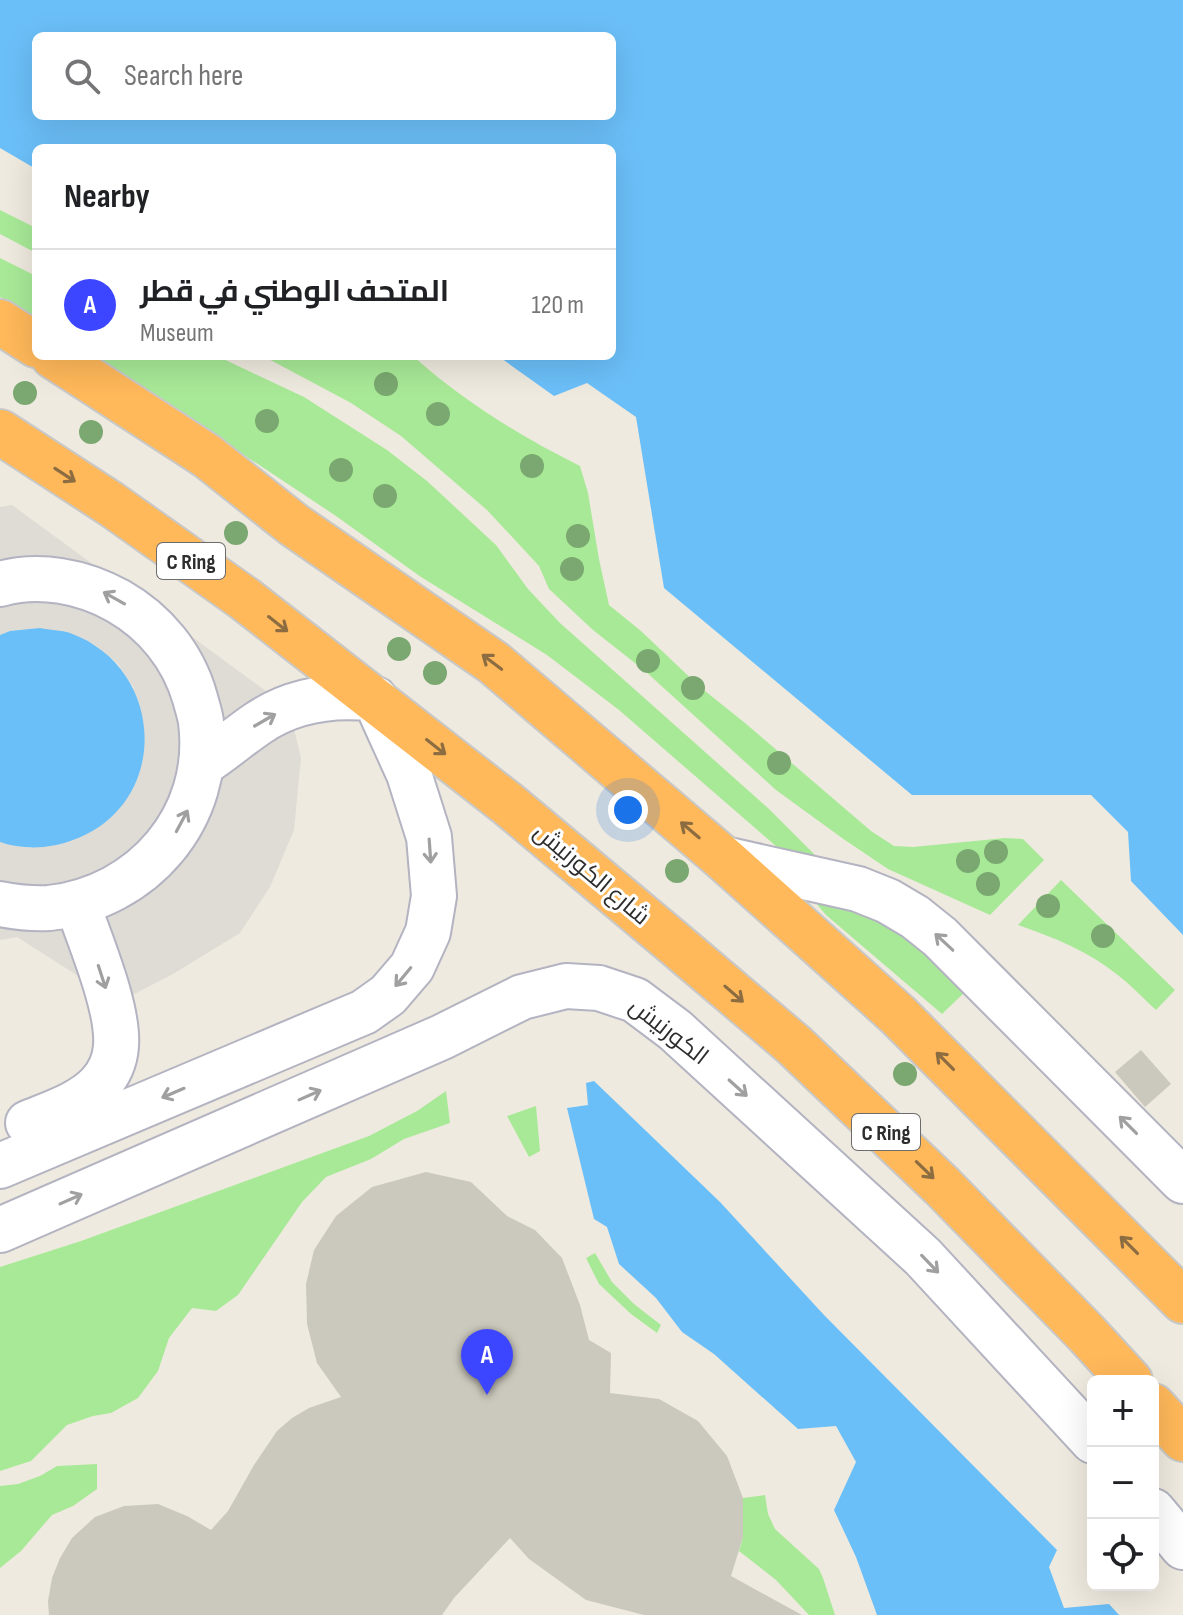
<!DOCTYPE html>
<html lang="en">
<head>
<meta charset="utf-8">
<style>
	body { margin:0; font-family:"Sofia Sans Condensed",Cairo,sans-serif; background:#f6f6f6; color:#202124 }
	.controls { position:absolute; right:24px; bottom:24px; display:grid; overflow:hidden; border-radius:12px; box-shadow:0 8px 32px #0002 }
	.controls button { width:72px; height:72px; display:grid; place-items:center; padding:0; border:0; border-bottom:2px solid #e0e0e0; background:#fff; color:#202124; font:40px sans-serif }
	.you { position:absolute; left:628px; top:810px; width:28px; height:28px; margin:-20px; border:6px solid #fff; border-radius:50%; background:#1a73e8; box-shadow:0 0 0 12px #1a73e833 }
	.badge { display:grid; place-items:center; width:52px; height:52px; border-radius:50%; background:#3c45ff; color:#fff; font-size:26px; font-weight:700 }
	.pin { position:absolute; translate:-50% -66px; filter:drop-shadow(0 2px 4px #0008) }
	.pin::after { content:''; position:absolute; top:42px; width:28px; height:24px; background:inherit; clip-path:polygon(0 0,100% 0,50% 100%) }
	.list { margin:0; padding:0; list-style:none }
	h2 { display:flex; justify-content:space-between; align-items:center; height:104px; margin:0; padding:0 32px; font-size:34px }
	h2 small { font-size:26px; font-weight:400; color:#757577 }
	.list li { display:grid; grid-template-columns:52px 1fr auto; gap:24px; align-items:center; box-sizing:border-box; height:112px; padding:0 32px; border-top:2px solid #e0e0e0 }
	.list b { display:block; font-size:30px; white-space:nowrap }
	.list p { margin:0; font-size:26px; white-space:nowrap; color:#757577 }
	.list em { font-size:26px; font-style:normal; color:#757577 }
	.icon { flex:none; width:44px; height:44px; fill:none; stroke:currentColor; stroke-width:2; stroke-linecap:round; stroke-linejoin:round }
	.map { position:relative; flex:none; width:1183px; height:1615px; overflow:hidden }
	.search { position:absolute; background:#fff; box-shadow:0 8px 32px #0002; left:32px; top:32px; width:584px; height:88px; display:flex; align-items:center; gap:20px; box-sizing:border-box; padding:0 28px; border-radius:12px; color:#757577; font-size:30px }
	.panel { position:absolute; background:#fff; box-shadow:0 8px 32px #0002; left:32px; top:144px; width:584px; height:216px; border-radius:12px }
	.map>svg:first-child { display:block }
	.green { fill:#a8e997 }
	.plaza { fill:#dfdcd6 }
	.water { fill:#6bbff8; fill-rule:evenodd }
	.building { fill:#cbc8bd }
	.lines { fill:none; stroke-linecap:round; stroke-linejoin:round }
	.minor-casing { stroke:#b3b3c1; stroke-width:48 }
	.highway-casing { stroke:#c8c8c8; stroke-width:48 }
	.minor { stroke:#fff; stroke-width:44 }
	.highway { stroke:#ffb85a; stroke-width:44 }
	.tree { fill:#7aa870 }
	.oneway { stroke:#8c6c41 }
	.oneway2 { stroke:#a0a0a0 }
	.labels { text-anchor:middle; stroke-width:6; stroke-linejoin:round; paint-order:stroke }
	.shield { fill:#fff; stroke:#6c6c6c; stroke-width:2 }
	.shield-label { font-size:22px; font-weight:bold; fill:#2d2d2d }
	.street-label { font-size:24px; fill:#2d2d2d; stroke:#fff }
</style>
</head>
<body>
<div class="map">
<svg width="1183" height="1615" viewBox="0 0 1183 1615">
	<rect width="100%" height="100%" fill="#efeadf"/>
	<path class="green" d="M0,210L36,228V253L0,234Z
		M0,258L36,276V318L0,297Z
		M95,356H217L304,397L387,450L427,481L496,545L528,589L560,623L768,808L816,856L863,884L792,860L619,710L547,655L421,577L336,516Z
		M263,356H413C463,401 520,436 580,466L588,493L599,559L609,605L641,631L700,687L745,723L871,831L894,846L913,847L1005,838L1023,839L1044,860L990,915L888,869L842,838L776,790L645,671L593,630L563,602L549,589L539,566L487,510L401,436L351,403Z
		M1061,880L1175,990L1156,1010C1144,999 1132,986 1119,976C1090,952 1053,937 1018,925Z
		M815,902L875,916L912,937L966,991L942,1014L826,915Z
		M446,1091L450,1123L404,1139L371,1159L326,1177L302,1202L238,1295L216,1311L192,1308L169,1338L158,1371L138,1398L111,1413L93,1416L67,1425L31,1461L0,1471V1267L81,1241L369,1136L417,1111Z
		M536,1106L540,1151L529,1157L507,1116Z
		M595,1253L612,1282L634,1304L661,1325L657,1333L631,1314L599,1284L586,1258Z
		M97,1464V1489L73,1506L52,1515L21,1551L0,1568V1486L18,1484L40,1476L57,1466Z
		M765,1495L768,1514L775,1529L819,1569L823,1578L835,1615H809L776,1580L739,1551L743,1537V1498Z"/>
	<path class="plaza" d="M12,505L289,708L301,758L294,830L270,887L240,933L173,974L119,1002L17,937L0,940V842L31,848L134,688L118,664L95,645L10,631L0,635V507Z"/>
	<path class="water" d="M0,0H1183V935L1131,881L1128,832L1091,795H912L664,588L636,417L587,383L554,396L498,356H612V148H36V169L0,148ZM36,36H612V116H36Z
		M40,628C50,630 61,630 70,633C167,668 171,805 73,840C50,849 23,850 0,842V635L10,631Z
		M594,1081L720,1202L824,1315L1057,1550L1049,1567L1064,1608L1109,1604L1119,1615H877L856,1557L834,1510L856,1462L836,1426L798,1429L714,1354L682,1332L656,1298L619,1264L607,1227L594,1219L567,1108L588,1105L586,1083Z"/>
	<path class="building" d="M1141,1050L1171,1084L1145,1107L1115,1072Z
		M426,1172L471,1182L507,1216L535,1230L562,1258L580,1305L589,1340L611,1353L610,1393L659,1399L698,1421L727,1456L743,1498V1537L731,1576L802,1615H644L586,1600L529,1559L510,1538L454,1598L442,1615H49L48,1601L52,1578L60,1558L72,1538L95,1517L124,1506L158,1504L187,1516L211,1530L228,1511L254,1465L277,1431L292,1418L309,1408L341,1397L317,1363L307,1324L306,1284L314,1250L336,1216L372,1187Z"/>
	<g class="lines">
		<g class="minor-casing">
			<path id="minor" d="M0,584C39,573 82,581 118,601C155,622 183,656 195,698C197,706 200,714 201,722C213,817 143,898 49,908C32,909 16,907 0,904
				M724,859L858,889L888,901L915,917L940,937L1183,1181
				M28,1123C52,1113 81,1104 99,1085C109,1074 115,1062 116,1046C119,1008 90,941 77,903
				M0,1166L364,1012L388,995L412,967L428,932L434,896L429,837L409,774L375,699C333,694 292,700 257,724C238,737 221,752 202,764
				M0,1230L442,1037L522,997L566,986L599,988L635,1000L675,1030L923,1257L1093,1441
				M1153,1511L1183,1547"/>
		</g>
		<g class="highway-casing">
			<path id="highway" d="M0,322L36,345
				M53,356L207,456L294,525L494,663L724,859L897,1014L1183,1301
				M0,432L111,504L245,599L508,804L674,943L794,1045L942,1186L1086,1333L1130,1381
				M1153,1406L1183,1439"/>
		</g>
		<use href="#minor" class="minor"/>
		<use href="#highway" class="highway"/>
	</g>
	<g class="tree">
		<circle cx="386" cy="384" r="12"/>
		<circle cx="25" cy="393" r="12"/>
		<circle cx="438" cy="414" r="12"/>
		<circle cx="267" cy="421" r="12"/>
		<circle cx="91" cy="432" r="12"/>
		<circle cx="532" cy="466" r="12"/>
		<circle cx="341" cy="470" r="12"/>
		<circle cx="385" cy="496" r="12"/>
		<circle cx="236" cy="533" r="12"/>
		<circle cx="578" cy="536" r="12"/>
		<circle cx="572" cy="569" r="12"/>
		<circle cx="399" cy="649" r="12"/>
		<circle cx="648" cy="661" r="12"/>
		<circle cx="435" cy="673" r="12"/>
		<circle cx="693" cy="688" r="12"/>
		<circle cx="779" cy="763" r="12"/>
		<circle cx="996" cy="852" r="12"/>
		<circle cx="968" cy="861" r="12"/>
		<circle cx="677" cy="871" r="12"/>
		<circle cx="988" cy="884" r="12"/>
		<circle cx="1048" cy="906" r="12"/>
		<circle cx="1103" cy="936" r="12"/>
		<circle cx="905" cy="1074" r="12"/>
	</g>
	<defs><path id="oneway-shaft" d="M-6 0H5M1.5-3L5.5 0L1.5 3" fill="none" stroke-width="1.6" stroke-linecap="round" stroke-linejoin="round" transform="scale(2)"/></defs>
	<g class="oneway">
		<use href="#oneway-shaft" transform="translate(65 475) rotate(33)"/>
		<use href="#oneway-shaft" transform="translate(278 624) rotate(38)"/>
		<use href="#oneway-shaft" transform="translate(492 662) rotate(-143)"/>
		<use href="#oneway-shaft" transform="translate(436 747) rotate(38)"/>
		<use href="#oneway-shaft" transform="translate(690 830) rotate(-140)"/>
		<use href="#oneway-shaft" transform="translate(734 994) rotate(41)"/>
		<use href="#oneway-shaft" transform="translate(945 1061) rotate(-135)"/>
		<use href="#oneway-shaft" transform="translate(925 1170) rotate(44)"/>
		<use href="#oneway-shaft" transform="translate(1129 1245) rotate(-135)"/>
	</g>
	<g class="oneway2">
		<use href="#oneway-shaft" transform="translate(114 598) rotate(-151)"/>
		<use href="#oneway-shaft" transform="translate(265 720) rotate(-30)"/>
		<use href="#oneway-shaft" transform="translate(182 821) rotate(-62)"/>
		<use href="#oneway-shaft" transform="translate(430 851) rotate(86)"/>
		<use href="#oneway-shaft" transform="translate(944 942) rotate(-137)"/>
		<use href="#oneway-shaft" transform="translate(102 977) rotate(72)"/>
		<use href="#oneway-shaft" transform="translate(403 977) rotate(130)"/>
		<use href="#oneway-shaft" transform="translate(738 1088) rotate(42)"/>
		<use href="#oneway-shaft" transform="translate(173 1093) rotate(157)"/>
		<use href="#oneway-shaft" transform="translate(310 1095) rotate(-24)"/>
		<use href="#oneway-shaft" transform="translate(1128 1125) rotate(-135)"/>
		<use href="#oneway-shaft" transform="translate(71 1199) rotate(-24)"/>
		<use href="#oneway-shaft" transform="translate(930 1264) rotate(46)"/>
	</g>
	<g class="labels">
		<g class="shield">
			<rect x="157" y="543" width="68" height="36" rx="6"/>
			<rect x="852" y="1114" width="68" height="36" rx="6"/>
		</g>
		<g class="shield-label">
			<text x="191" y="569">C Ring</text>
			<text x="886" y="1140">C Ring</text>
		</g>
		<g class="street-label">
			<text transform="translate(592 874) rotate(40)" y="8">شارع الكورنيش</text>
			<text transform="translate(669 1031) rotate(38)" y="8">الكورنيش</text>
		</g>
	</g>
</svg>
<div class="controls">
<button>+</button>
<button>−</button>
<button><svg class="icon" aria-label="locate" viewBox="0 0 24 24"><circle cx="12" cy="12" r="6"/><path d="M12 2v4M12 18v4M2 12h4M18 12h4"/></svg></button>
</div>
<div class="you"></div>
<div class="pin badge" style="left:487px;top:1395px">A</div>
<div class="search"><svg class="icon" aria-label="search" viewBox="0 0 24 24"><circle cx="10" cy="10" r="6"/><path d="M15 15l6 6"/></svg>Search here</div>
<section class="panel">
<h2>Nearby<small></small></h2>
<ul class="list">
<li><span class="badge">A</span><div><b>المتحف الوطني في قطر</b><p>Museum</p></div><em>120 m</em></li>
</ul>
</section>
</div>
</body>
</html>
